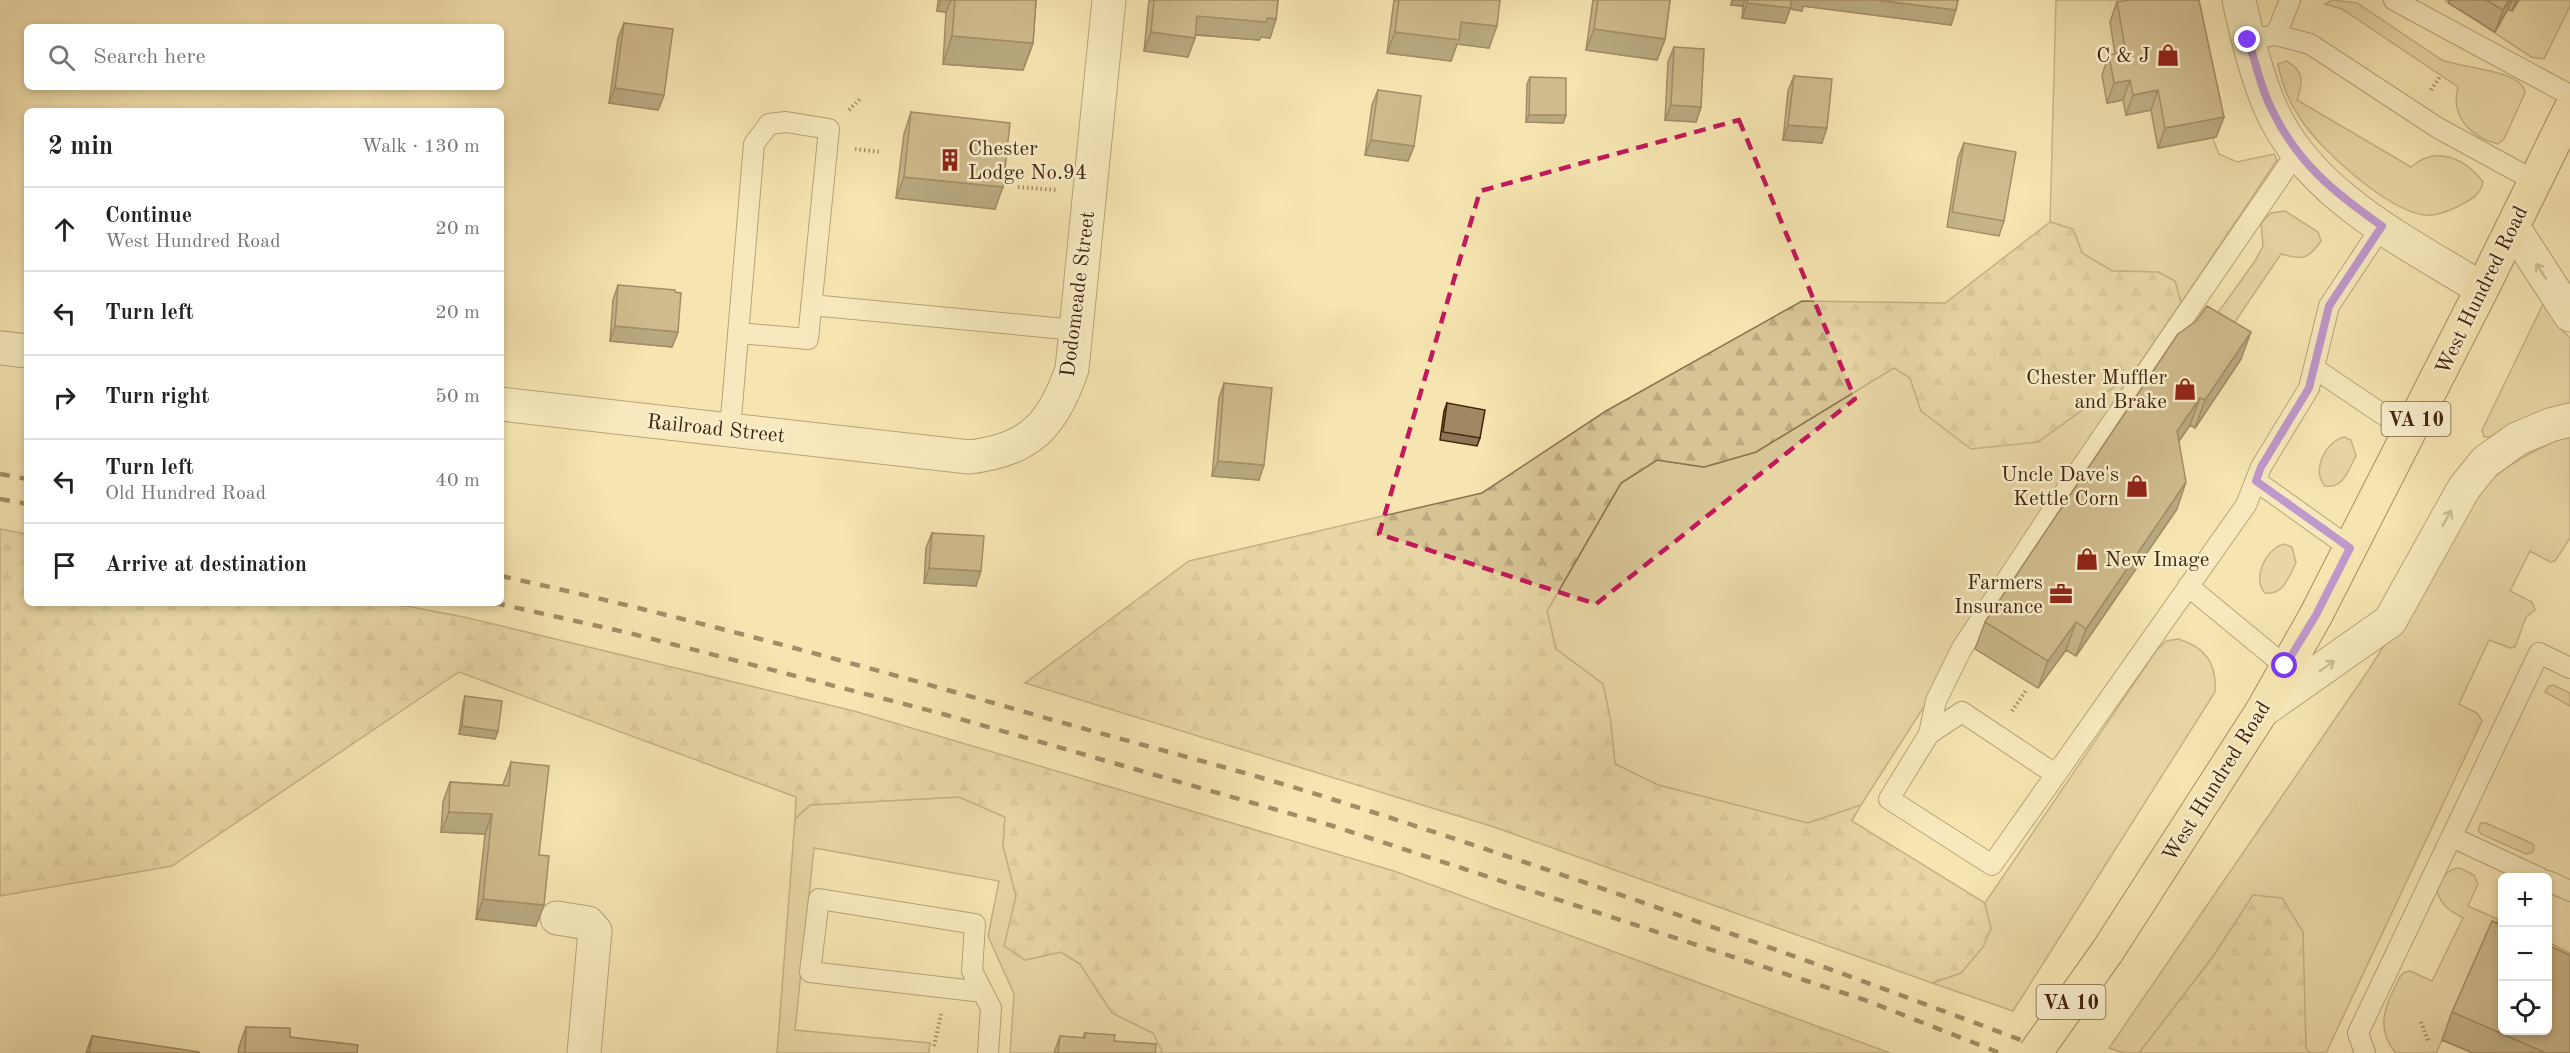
<!DOCTYPE html>
<html lang="en">
<head>
<meta charset="utf-8">
<style>
	body { margin:0; font-family:"Old Standard TT",serif; background:#f6f6f6; color:#222 }
	.controls { position:absolute; right:18px; bottom:18px; display:grid; overflow:hidden; border-radius:9px; box-shadow:0 3px 9px #0003 }
	.controls button { width:54px; height:54px; display:grid; place-items:center; padding:0; border:0; border-bottom:2px solid #e0e0e0; background:#fff; color:#222; font:30px sans-serif }
	.stop { position:absolute; width:18px; height:18px; margin:-14px; border:4px solid #7c3aed; border-radius:50%; background:#fff }
	.stop.end { background:#7c3aed; border-color:#fff; box-shadow:0 2px 6px #0008 }
	.list { margin:0; padding:0; list-style:none }
	h2 { display:flex; justify-content:space-between; align-items:center; height:78px; margin:0; padding:0 24px; font-size:26px }
	h2 small { font-size:20px; font-weight:400; color:#767676 }
	.list li { display:grid; grid-template-columns:39px 1fr auto; gap:18px; align-items:center; box-sizing:border-box; height:84px; padding:0 24px; border-top:2px solid #e0e0e0 }
	.list b { display:block; font-size:22px; white-space:nowrap }
	.list p { margin:0; font-size:20px; white-space:nowrap; color:#767676 }
	.list em { font-size:20px; font-style:normal; color:#767676 }
	.icon { flex:none; width:33px; height:33px; fill:none; stroke:currentColor; stroke-width:2; stroke-linecap:round; stroke-linejoin:round }
	.map { position:relative; flex:none; width:2570px; height:1053px; overflow:hidden }
	.search { position:absolute; background:#fff; box-shadow:0 3px 9px #0003; left:24px; top:24px; width:480px; height:66px; display:flex; align-items:center; gap:15px; box-sizing:border-box; padding:0 21px; border-radius:9px; color:#767676; font-size:22px }
	.panel { position:absolute; background:#fff; box-shadow:0 3px 9px #0003; left:24px; top:108px; width:480px; height:498px; border-radius:9px }
	.map>svg:first-child { display:block }
	.grass { fill:#d7c495; stroke:#8c7450; stroke-width:1.5 }
	.forest { fill:url(#forest-firs); stroke:#8c7450; stroke-width:1.5 }
	.lines { fill:none; stroke-linecap:round; stroke-linejoin:round }
	.service-casing { stroke:#6f5435; stroke-width:22 }
	.minor-casing { stroke:#6f5435; stroke-width:35 }
	.primary-casing { stroke:#42230c; stroke-width:35 }
	.path { stroke:#42230c; stroke-width:4; stroke-dasharray:1.5 3; stroke-linecap:butt }
	.service { stroke:#f9eecc; stroke-width:20 }
	.minor { stroke:#f9eecc; stroke-width:33 }
	.primary { stroke:#f6e5b1; stroke-width:33 }
	.rail { stroke:#42230c; stroke-width:4.5; stroke-dasharray:10 10; stroke-linecap:butt }
	.primary-bridge-casing { stroke:#42230c; stroke-width:35; stroke-linecap:butt }
	.primary-bridge { stroke:#f6e5b1; stroke-width:33 }
	.wall { fill:#8a7554; stroke:#42230c; stroke-width:1.5 }
	.shaded-wall { fill:#705f45; stroke:#42230c; stroke-width:1.5 }
	.building { fill:#a08862; stroke:#42230c; stroke-width:1.5 }
	.oneway { stroke:#9e886c }
	.route { stroke:#7c3aed; stroke-width:8 }
	.marked { fill:none; stroke:#c2185b; stroke-width:4.5; stroke-dasharray:12 8; stroke-linejoin:round }
	.labels { text-anchor:middle; stroke-width:5; stroke-linejoin:round; paint-order:stroke }
	.shield { fill:#f9eecc; stroke:#796046; stroke-width:1.5 }
	.shield-label { font-size:20px; font-weight:bold; fill:#42230c }
	.poi-label { font-size:21px; fill:#42230c; stroke:#f9eecc; text-anchor:end }
	.street-label { font-size:21px; fill:#42230c; stroke:#f9eecc }
</style>
</head>
<body>
<div class="map">
<svg width="2570" height="1053" viewBox="0 0 2570 1053">
	<defs>
		<pattern id="forest-firs" width="22" height="20" patternUnits="userSpaceOnUse" patternTransform="scale(1.5)"><rect width="22" height="20" fill="#d7c495"/><path d="M5 1l3.5 6h-7zM16 11l3.5 6h-7z" fill="#baa87f"/></pattern>
	</defs>
	<rect width="100%" height="100%" fill="#f6e5b1"/>
	<filter id="stains"><feTurbulence type="fractalNoise" baseFrequency=".00333" numOctaves="4"/><feColorMatrix values="0 0 0 0 .2 0 0 0 0 .09 0 0 0 0 .02 0 0 0 .5 -.17"/></filter>
	<radialGradient id="worn" r=".72"><stop offset=".6" stop-color="#630" stop-opacity="0"/><stop offset="1" stop-color="#630" stop-opacity=".3"/></radialGradient>
	<path class="grass" d="M2056,0H2129L2212,136L2219,154L2237,162L2274,154L2277,160L2181,303L2175,281L2158,272L2112,271L2082,253L2073,229L2050,222Z
		M2332,0L2357,3L2442,60C2461,68 2524,70 2525,93L2504,139L2498,144C2470,137 2450,116 2458,87L2342,9L2325,4Z
		M2445,0H2570V6L2544,59L2531,57Z
		M2286,61C2305,71 2303,82 2297,100L2411,167C2435,145 2465,158 2483,182C2481,195 2470,200 2459,206C2449,211 2435,216 2424,215C2386,209 2320,150 2300,118C2288,101 2282,84 2278,64Z
		M2285,211L2318,232L2321,241C2308,260 2302,260 2281,254L2224,338L2201,336L2255,261L2263,246L2261,223L2271,213Z
		M2545,300L2557,324L2570,338V405L2523,420L2490,437H2484L2482,430Z
		M1895,367L1910,378L1921,411L2038,442L2133,373L1960,637L1936,688L1861,805L1808,823L1658,785L1615,764L1610,717L1603,684L1556,649L1547,611L1621,483L1657,460L1704,467L1756,452Z
		M2570,435V538L2555,561L2550,562L2530,551L2510,591L2532,602L2535,610L2526,617L2515,647L2510,648L2489,640L2459,704L2477,713L2482,721L2326,1053H2311L2306,1050L2302,932L2254,895L2212,958L2139,1053H2124L2109,1048L2368,671L2486,484C2512,461 2538,448 2570,435Z
		M2344,437L2351,440L2356,456C2348,470 2344,489 2325,486C2311,471 2325,442 2344,437Z
		M2284,544L2292,547L2296,563C2288,578 2284,595 2265,593C2252,579 2265,549 2284,544Z
		M2178,639C2206,647 2217,664 2215,692L2013,1011L1932,983L1961,973L1991,929L1985,903L2156,651L2166,641Z
		M2553,685L2570,693V706L2545,692L2549,686Z
		M959,797L1005,817L1003,846L1016,896L1005,946L1025,960L1061,952L1080,964L1112,1013L1153,1033L1163,1053H1010L1014,994L988,936L999,881L814,848L795,1030L930,1043L929,1053H777L795,819L810,805Z
		M2481,823H2486L2531,843L2534,846L2533,852L2526,854L2481,834L2478,830Z
		M2460,868L2474,875L2478,884L2468,906L2502,921V1030H2548V942L2570,953V1053H2473L2442,1040L2436,1053H2396C2377,1032 2383,1010 2395,987C2399,979 2400,972 2410,971L2432,981L2463,918C2449,910 2442,907 2437,891C2442,879 2445,869 2460,868Z"/>
	<path class="forest" d="M2050,222L2073,229L2082,253L2112,271L2158,272L2175,281L2181,303L2133,373L2038,442L1971,449L1921,411L1910,378L1894,368L1756,452L1704,467L1657,460L1621,483L1547,611L1556,649L1603,684L1610,717L1615,764L1658,785L1808,823L1861,805L1852,821L1985,903L1991,929L1983,947L1961,973L1932,983L1494,827L1025,683L1189,561L1482,493L1606,411L1802,301L1945,303Z
		M0,529L27,534V603H390L464,617L854,711L1394,871L1890,1053H1163L1153,1033L1112,1013L1080,964L1061,952L1025,960L1004,946L1016,896L1003,846L1005,817L959,797L810,805L795,819L796,797L459,672L172,866L0,896Z
		M2253,895L2282,898L2303,932L2306,1049L2311,1053H2139L2212,958Z"/>
	<g class="lines">
		<g class="service-casing">
			<path id="service" d="M2394,0L2570,95
				M2276,35L2290,0
				M2248,40L2276,35L2310,44L2438,128L2535,181
				M811,305L1076,330
				M2314,368L2409,432
				M730,430L754,144L769,124L786,122L829,129L808,339L738,333
				M2256,481L2350,548
				M2188,586L2285,666
				M1929,734L1936,701L1962,648L2068,487L2297,152
				M2055,774L1962,712L1929,734L1889,799L1992,865L2246,505L2261,467L2309,388L2329,306L2382,226
				M2452,837L2540,878
				M2548,881L2570,891
				M983,992L810,972L819,899L975,924L972,971L991,1008L988,1053
				M2365,1053L2358,1033L2539,653L2570,668"/>
		</g>
		<g class="minor-casing">
			<path id="minor" d="M2239,0C2247,36 2256,75 2271,109C2310,196 2405,241 2482,289
				M2513,227L2570,315
				M0,348L27,351
				M501,404L969,457C1030,450 1053,425 1072,369L1109,0
				M2262,711L2390,621L2464,488L2485,462L2517,439L2550,425L2570,420
				M557,918L588,923L595,931L584,1053"/>
		</g>
		<g class="primary-casing">
			<path id="primary" d="M2107,952L2262,711L2316,615L2482,289L2570,110"/>
		</g>
		<path class="path" d="M2431,90L2441,75
			M849,110L861,98
			M855,149L881,152
			M1009,177L1023,179
			M1018,187L1056,190
			M2012,711L2027,689
			M2496,927L2502,912
			M2421,1022L2429,1043
			M934,1046L941,1014"/>
		<use href="#service" class="service"/>
		<use href="#minor" class="minor"/>
		<use href="#primary" class="primary"/>
		<path class="rail" d="M0,474L27,479
			M0,499L27,504
			M501,576C682,616 861,665 1039,716C1133,743 1229,767 1322,796C1569,874 1813,961 2055,1053
			M495,603L629,633L943,714L1333,826L1865,1000L2000,1053"/>
		<g class="primary-bridge-casing">
			<path id="primary-bridge" d="M2035,1053L2107,952"/>
		</g>
		<use href="#primary-bridge" class="primary-bridge"/>
	</g>
	<path class="wall" d="M938,0H1036L1033,43L1023,70L943,64L946,12L937,11Z
		M1149,0H1278L1276,19L1270,38L1261,37L1259,40L1195,35L1188,57L1144,51Z
		M1394,0H1500L1489,48L1457,44L1451,61L1387,53Z
		M1593,0H1670L1665,39L1657,60L1586,50Z
		M1732,0H1958L1951,25L1803,6L1802,11L1790,9L1785,23L1742,18L1743,6L1731,5Z
		M2449,0H2519L2512,11L2508,9L2495,32L2448,3Z
		M2117,2L2224,117L2216,137L2158,148L2151,110L2126,115L2123,100L2107,103L2102,75L2109,55L2115,54L2110,22Z
		M624,23L664,95L658,110L609,103L618,38Z
		M1674,47L1701,107L1696,122L1665,120L1668,62Z
		M1794,76L1822,143L1783,140L1788,91Z
		M1530,77L1566,115L1563,123L1526,122L1527,84Z
		M1378,90L1414,146L1408,161L1365,155L1372,105Z
		M911,112L995,209L896,198L904,134Z
		M1964,143L2004,221L1999,236L1947,227L1958,158Z
		M618,285L678,332L672,347L610,341L613,300Z
		M2178,334L2241,359L2195,428L2190,425L2179,441L2177,509L2076,656L2066,650L2038,688L1975,649L1985,622Z
		M1224,383L1259,480L1212,476L1219,398Z
		M1447,403L1480,438L1477,446L1440,440L1444,411Z
		M932,533L976,586L924,583L926,548Z
		M465,696L498,731L495,739L459,734L463,704Z
		M511,762L539,855L536,926L476,919L485,834L441,832L443,802L450,782L503,785Z
		M2452,1012L2570,1053H2473L2442,1040Z
		M246,1027L290,1037L357,1053H238L239,1047Z
		M1085,1033L1114,1041L1155,1053H1054L1060,1036L1083,1038Z
		M92,1036L199,1053H86Z"/>
	<path class="shaded-wall" d="M941,0H951L946,12L937,11Z
		M1733,0H1745L1743,6L1731,5Z
		M1790,0H1876L1956,10L1951,25L1803,6L1802,11L1790,9L1785,23L1742,18L1747,3Z
		M2509,0H2512L2508,9L2495,32L2503,10Z
		M2516,0H2519L2512,11Z
		M1197,16L1267,18L1276,19L1270,38L1261,37L1259,40L1190,34Z
		M1461,22L1497,26L1489,48L1457,44L1451,61L1387,53L1395,32Z
		M1594,29L1665,39L1657,60L1586,50Z
		M1151,32L1195,38L1188,57L1144,51Z
		M952,36L1033,43L1023,70L943,64Z
		M2130,80L2123,100L2107,103L2114,83Z
		M615,88L664,95L658,110L609,103Z
		M2158,90L2151,110L2126,115L2133,95Z
		M1671,105L1701,107L1696,122L1665,120Z
		M1529,115H1566L1563,123L1526,122Z
		M2224,117L2216,137L2158,148L2165,128Z
		M1788,125L1827,128L1822,143L1783,140Z
		M1371,140L1414,146L1408,161L1365,155Z
		M904,177L1003,187L995,209L896,198Z
		M615,326L678,332L672,347L610,341Z
		M2251,332L2241,359L2195,428L2205,400Z
		M2200,398L2190,425L2167,458L2177,431Z
		M1218,461L1264,465L1259,480L1212,476Z
		M2186,482L2177,509L2076,656L2086,629Z
		M929,568L981,571L976,586L924,583Z
		M2076,622L2066,650L2038,688L2048,661Z
		M462,726L498,731L495,739L459,734Z
		M449,812L492,814L485,834L441,832Z
		M483,899L544,905L536,926L476,919Z"/>
	<path class="building" d="M955,0H1036L1033,43L952,36Z
		M1154,0H1278L1276,19L1267,18L1266,22L1197,16L1195,38L1151,32Z
		M1399,0H1500L1497,26L1461,22L1459,40L1395,32Z
		M1598,0H1670L1665,39L1594,29Z
		M1747,0H1791V8L1747,3Z
		M1876,0H1958L1956,10Z
		M2128,0H2199L2224,117L2165,128L2158,90L2133,95L2130,80L2114,83L2109,55L2126,52L2117,2Z
		M2486,0H2509L2503,10Z
		M624,23L673,29L664,95L615,88Z
		M1674,47L1704,49L1701,107L1671,105Z
		M1794,76L1832,79L1827,128L1788,125Z
		M1530,77L1566,78V115H1529Z
		M1378,90L1421,96L1414,146L1371,140Z
		M911,112L1010,123L1003,187L904,177Z
		M1964,143L2016,152L2004,221L1952,212Z
		M618,285L675,290V292L681,293L678,332L615,326Z
		M2207,306L2251,332L2205,400L2200,398L2177,431L2186,482L2086,629L2076,622L2048,661L1985,622L2178,334L2196,321Z
		M1224,383L1272,388L1264,465L1218,461Z
		M1447,403L1485,410L1480,438L1443,432Z
		M932,533L984,536L981,571L929,568Z
		M465,696L502,701L498,731L462,726Z
		M511,762L549,766L539,855L549,856L544,905L483,899L492,814L449,812L450,782L509,786Z
		M2492,921L2502,926V1030H2547V945L2570,955V1053H2546L2452,1012Z
		M246,1027L290,1028V1037L358,1045L357,1053H245Z
		M1085,1033L1115,1035L1114,1041L1156,1044L1155,1053H1058L1060,1036L1085,1038Z
		M92,1036L199,1052V1053H89Z"/>
	<defs><path id="oneway-shaft" d="M-6 0H5M1.5-3L5.5 0L1.5 3" fill="none" stroke-width="1.6" stroke-linecap="round" stroke-linejoin="round" transform="scale(1.5)"/></defs>
	<g class="oneway">
		<use href="#oneway-shaft" transform="translate(2541 271) rotate(-123)"/>
		<use href="#oneway-shaft" transform="translate(2447 518) rotate(-61)"/>
		<use href="#oneway-shaft" transform="translate(2327 666) rotate(-35)"/>
	</g>
	<g class="lines">
		<path class="route" d="M2248,40C2256,63 2261,89 2272,110C2298,164 2335,193 2382,226L2329,306L2309,388L2261,467L2256,481L2350,548L2316,615L2285,666"/>
	</g>
	<path d="M0 0H2570V1053H0ZM1739,120L1855,399L1596,604L1379,534L1480,191Z" fill="#f6e5b1" fill-opacity=".55" fill-rule="evenodd"/>
	<path class="marked" d="M1739,120L1855,399L1596,604L1379,534L1480,191Z"/>
	<defs>
		<g id="shop-bare" transform="scale(1.8)"><path d="M-5-2.5h2.3a2.7 3.5 0 0 1 5.4 0H5L5.5 6h-11ZM-1.5-2.5h3a1.5 2.3 0 0 0-3 0Z" fill="#8f2418" stroke="#f9eecc" stroke-width="2.5" paint-order="stroke"/></g>
		<g id="building-bare" transform="scale(1.8)"><path d="M-4-6H4V6H1V3H-1V6H-4ZM-2.5-4.3h1.7v1.8h-1.7ZM.8-4.3h1.7v1.8H.8ZM-2.5-1h1.7V.8h-1.7ZM.8-1h1.7V.8H.8Z" fill="#8f2418" stroke="#f9eecc" stroke-width="2.5" paint-order="stroke"/></g>
		<g id="office-bare" transform="scale(1.8)"><path d="M-6-3h4V-5.5h4V-3h4V5H-6ZM-1-4.5V-3h2v-1.5ZM-6 0V1H6V0Z" fill="#8f2418" stroke="#f9eecc" stroke-width="2.5" paint-order="stroke"/></g>
	</defs>
	<g fill-rule="evenodd">
		<use href="#shop-bare" x="2168" y="55"/>
		<use href="#building-bare" x="950" y="160"/>
		<use href="#shop-bare" x="2185" y="389"/>
		<use href="#shop-bare" x="2137" y="486"/>
		<use href="#shop-bare" x="2087" y="559"/>
		<use href="#office-bare" x="2061" y="594"/>
	</g>
	<g class="labels">
		<g class="shield">
			<rect x="2381.5" y="402" width="69" height="34" rx="4.5"/>
			<rect x="2036.5" y="985" width="69" height="34" rx="4.5"/>
		</g>
		<g class="shield-label">
			<text x="2416" y="426">VA 10</text>
			<text x="2071" y="1009">VA 10</text>
		</g>
		<g class="poi-label">
			<text x="2150" y="62">C &amp; J</text>
			<text x="968" y="155" text-anchor="start">Chester<tspan x="968" dy="24">Lodge No.94</tspan></text>
			<text x="2167" y="384">Chester Muffler<tspan x="2167" dy="24">and Brake</tspan></text>
			<text x="2119" y="481">Uncle Dave's<tspan x="2119" dy="24">Kettle Corn</tspan></text>
			<text x="2105" y="566" text-anchor="start">New Image</text>
			<text x="2043" y="589">Farmers<tspan x="2043" dy="24">Insurance</tspan></text>
		</g>
		<g class="street-label">
			<text transform="translate(2481 290) rotate(-64)" y="7">West Hundred Road</text>
			<text transform="translate(1077 294) rotate(-83)" y="7">Dodomeade Street</text>
			<text transform="translate(716 428) rotate(6)" y="7">Railroad Street</text>
			<text transform="translate(2216 781) rotate(-58)" y="7">West Hundred Road</text>
		</g>
	</g>
	<rect width="100%" height="100%" filter="url(#stains)"/>
	<rect width="100%" height="100%" fill="url(#worn)"/>
</svg>
<div class="controls">
<button>+</button>
<button>−</button>
<button><svg class="icon" aria-label="locate" viewBox="0 0 24 24"><circle cx="12" cy="12" r="6"/><path d="M12 2v4M12 18v4M2 12h4M18 12h4"/></svg></button>
</div>
<div class="stop" style="left:2285px;top:666px"></div>
<div class="stop end" style="left:2248px;top:40px"></div>
<div class="search"><svg class="icon" aria-label="search" viewBox="0 0 24 24"><circle cx="10" cy="10" r="6"/><path d="M15 15l6 6"/></svg>Search here</div>
<section class="panel">
<h2>2 min<small>Walk · 130 m</small></h2>
<ul class="list">
<li><svg class="icon" aria-label="ahead" viewBox="0 0 24 24"><path d="M12 20V5M6 11l6-6 6 6"/></svg><div><b>Continue</b><p>West Hundred Road</p></div><em>20 m</em></li>
<li><svg class="icon" aria-label="left" viewBox="0 0 24 24"><path d="M17 20v-9H6M10 6l-5 5 5 5"/></svg><div><b>Turn left</b></div><em>20 m</em></li>
<li><svg class="icon" aria-label="right" viewBox="0 0 24 24"><path d="M7 20v-9h11M14 6l5 5-5 5"/></svg><div><b>Turn right</b></div><em>50 m</em></li>
<li><svg class="icon" aria-label="left" viewBox="0 0 24 24"><path d="M17 20v-9H6M10 6l-5 5 5 5"/></svg><div><b>Turn left</b><p>Old Hundred Road</p></div><em>40 m</em></li>
<li><svg class="icon" aria-label="arrive" viewBox="0 0 24 24"><path d="M6 21V4h12l-3 4 3 4H6"/></svg><div><b>Arrive at destination</b></div></li>
</ul>
</section>
</div>
</body>
</html>
